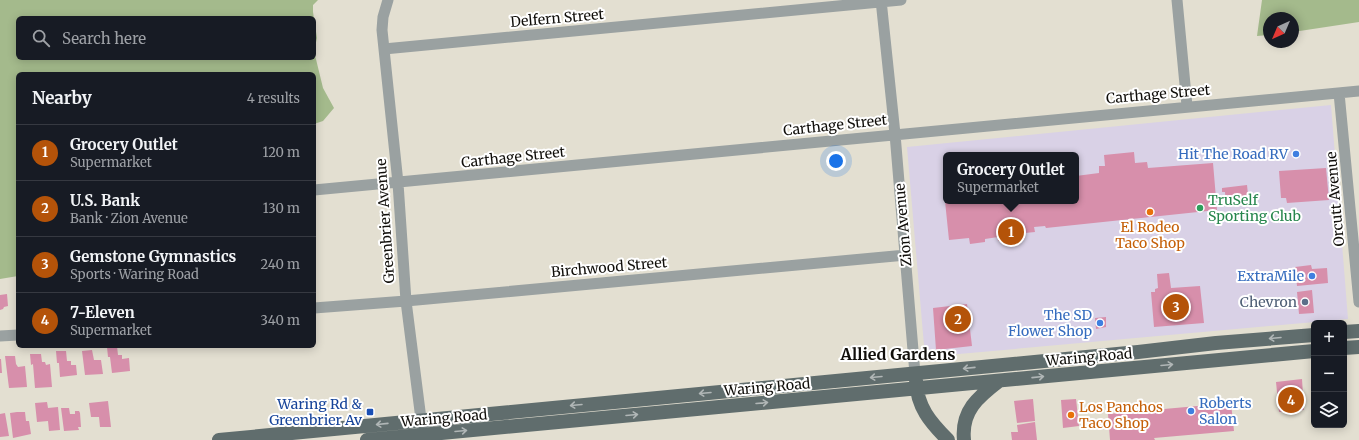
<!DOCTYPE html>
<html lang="en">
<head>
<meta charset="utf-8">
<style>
	body { margin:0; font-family:Merriweather,serif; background:#242831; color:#f1f3f6 }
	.controls { position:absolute; right:12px; bottom:12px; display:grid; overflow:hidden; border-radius:6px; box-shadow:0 2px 10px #0003 }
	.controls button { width:36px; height:36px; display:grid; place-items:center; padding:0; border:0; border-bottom:1px solid #363941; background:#171b24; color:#f1f3f6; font:20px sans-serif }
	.compass { position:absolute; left:1263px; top:12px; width:36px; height:36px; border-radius:50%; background:#171b24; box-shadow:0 2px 10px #0003; rotate:224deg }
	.you { position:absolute; left:836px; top:161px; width:14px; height:14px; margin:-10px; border:3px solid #fff; border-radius:50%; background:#1a73e8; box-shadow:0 0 0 6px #1a73e833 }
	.badge { display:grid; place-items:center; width:26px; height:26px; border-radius:50%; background:#b45309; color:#fff; font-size:13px; font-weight:700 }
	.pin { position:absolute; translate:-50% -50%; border:2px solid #fff; box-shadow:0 1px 4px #0006 }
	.popup { position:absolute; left:943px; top:152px; width:136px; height:52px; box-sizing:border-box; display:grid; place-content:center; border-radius:6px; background:#171b24; filter:drop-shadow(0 1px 3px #0005); font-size:13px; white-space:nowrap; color:#9ea1a6 }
	.popup b { font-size:15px; color:#f1f3f6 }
	.popup::after { content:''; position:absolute; left:50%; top:100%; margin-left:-8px; border:8px solid transparent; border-top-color:#171b24 }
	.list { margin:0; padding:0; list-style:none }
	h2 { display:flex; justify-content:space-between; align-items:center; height:52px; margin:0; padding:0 16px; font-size:17px }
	h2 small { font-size:13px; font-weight:400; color:#9ea1a6 }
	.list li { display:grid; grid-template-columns:26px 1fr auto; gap:12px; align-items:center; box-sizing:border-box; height:56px; padding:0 16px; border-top:1px solid #363941 }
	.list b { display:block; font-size:15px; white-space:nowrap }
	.list p { margin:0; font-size:13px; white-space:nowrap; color:#9ea1a6 }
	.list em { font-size:13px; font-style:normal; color:#9ea1a6 }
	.icon { flex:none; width:22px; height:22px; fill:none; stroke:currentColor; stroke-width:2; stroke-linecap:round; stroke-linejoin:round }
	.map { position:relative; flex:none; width:1359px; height:440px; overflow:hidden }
	.search { position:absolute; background:#171b24; box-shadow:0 2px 10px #0003; left:16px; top:16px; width:300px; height:44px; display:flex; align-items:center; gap:10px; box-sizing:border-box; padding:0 14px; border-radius:6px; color:#9ea1a6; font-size:15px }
	.panel { position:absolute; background:#171b24; box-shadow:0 2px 10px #0003; left:16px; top:72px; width:300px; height:276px; border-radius:6px }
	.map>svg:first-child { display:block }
	.commercial { fill:#d9d1e6; fill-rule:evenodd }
	.green { fill:#a4ba8c; fill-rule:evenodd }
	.building { fill:#d78fab }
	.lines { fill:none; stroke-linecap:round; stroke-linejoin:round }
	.minor { stroke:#9aa1a1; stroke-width:11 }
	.major { stroke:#606d6d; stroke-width:14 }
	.oneway { stroke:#b0b6b6 }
	.shop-dot { fill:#3f7fe0; stroke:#fff; stroke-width:1.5 }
	.leisure-dot { fill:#2e9e5b; stroke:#fff; stroke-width:1.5 }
	.food-dot { fill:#e8710a; stroke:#fff; stroke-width:1.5 }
	.service-dot { fill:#5c6f8a; stroke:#fff; stroke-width:1.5 }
	.transit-dot { fill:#1a4fb4; stroke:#fff; stroke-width:1.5 }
	.labels { text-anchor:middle; stroke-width:4; stroke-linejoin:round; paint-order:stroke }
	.street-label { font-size:14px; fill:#100e0a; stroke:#fff }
	.shop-label { font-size:14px; fill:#366cbe; stroke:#fff; text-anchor:end }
	.leisure-label { font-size:14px; fill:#27864d; stroke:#fff; text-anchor:start }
	.food-label { font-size:14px; fill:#c56008; stroke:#fff }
	.service-label { font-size:14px; fill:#4e5e75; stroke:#fff; text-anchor:end }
	.transit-label { font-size:14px; fill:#164399; stroke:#fff; text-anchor:end }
	.quarter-label { font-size:16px; font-weight:bold; fill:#100e0a; stroke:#fff }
</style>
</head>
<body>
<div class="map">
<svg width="1359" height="440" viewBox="0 0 1359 440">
	<rect width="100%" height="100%" fill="#e3dfd1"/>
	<path class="commercial" d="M1331,105L1348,319L925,357L907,147ZM946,155H1076V201H946Z"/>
	<path class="green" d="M0,0H318L313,5V12L317,38L314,51L323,88L334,108L323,121L314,124V74H18V276L0,279ZM18,18H314V58H18Z
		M1262,0H1359V22L1293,32V18H1269V35L1257,36Z"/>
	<path class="building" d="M1134,152L1135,163L1147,162L1148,168L1213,163L1217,210L1046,228L1045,226L1034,227L1035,232L1025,233V239L998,241V237L985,239V242L970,244L969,238L949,240L945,201H1076V176L1099,173V166H1105L1104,155Z
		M1326,168L1329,200L1287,203L1286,198H1281L1279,171Z
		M943,171H946V195L945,196Z
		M1247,185L1249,204L1226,206L1225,192H1222V188Z
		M1311,265L1312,269L1327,268L1328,283L1297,286L1295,267Z
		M1169,273L1171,288L1200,286L1204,323L1154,327L1151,292H1155V289L1158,288L1157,274Z
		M1312,290L1314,313L1299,314L1297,292Z
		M7,294L8,306L4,307L3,309L0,310V295Z
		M967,304L972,346L936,350L933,308Z
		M1106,317V327L1096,329L1095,318Z
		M117,346L118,355H122V359L129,358L130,371L112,373L110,357H108L107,347Z
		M92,350L94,360H101L103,374L85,375L82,351Z
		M56,351H66L67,361H71V365H76L77,375L60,377L59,363H57Z
		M30,354H41L42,362H45L46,365L50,364L52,387L35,388L33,364L31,365Z
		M5,356H15L16,364L18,367L25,366L27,387L9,388Z
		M0,359H1L2,373H0Z
		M1302,379L1304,410L1279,412L1276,382Z
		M1033,399L1035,421L1017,423L1014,401Z
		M1076,399L1079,426L1063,428L1061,400Z
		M108,401L111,427H100L99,417H91L89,403Z
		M47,402L48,408L58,407L60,430L49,431L48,421L37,422L35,403Z
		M1231,403L1234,431L1154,438L1155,440H1110L1108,414Z
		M61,408H69L70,414H75V411H79L80,413L81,427H78L79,430L64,431Z
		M17,412H25L26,421H29L31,434L13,438L10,413Z
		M5,413L9,436L0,437V414Z
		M1035,422L1037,440H1012L1011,432H1018L1017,425Z"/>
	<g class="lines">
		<path class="minor" d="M388,0L383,17L382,30L398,183L406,301L422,427
			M881,0L895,134L915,374
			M1177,0L1187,106
			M384,49L901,0
			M1339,93L1359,302
			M314,190L1359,91
			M314,308L406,301L906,255
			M0,336L18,335"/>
		<path class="major" d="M1344,332L1359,331
			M1344,348L1359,347
			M916,380C917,407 930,422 948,440
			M219,440L1138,352L1216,343L1314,335
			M367,440L1314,351
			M964,440C961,411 978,397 999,381"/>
	</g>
	<defs><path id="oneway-shaft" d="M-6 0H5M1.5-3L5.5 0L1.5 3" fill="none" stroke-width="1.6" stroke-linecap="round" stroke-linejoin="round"/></defs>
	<g class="oneway">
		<use href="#oneway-shaft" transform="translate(1275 338) rotate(175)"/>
		<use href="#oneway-shaft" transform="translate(1167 365) rotate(-5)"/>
		<use href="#oneway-shaft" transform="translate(969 368) rotate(174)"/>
		<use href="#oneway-shaft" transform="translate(876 377) rotate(175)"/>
		<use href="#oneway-shaft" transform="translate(1038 377) rotate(-6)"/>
		<use href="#oneway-shaft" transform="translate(705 393) rotate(175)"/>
		<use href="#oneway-shaft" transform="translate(762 403) rotate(-5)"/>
		<use href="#oneway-shaft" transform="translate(576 405) rotate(175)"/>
		<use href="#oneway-shaft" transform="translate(632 415) rotate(-5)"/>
		<use href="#oneway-shaft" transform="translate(382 424) rotate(174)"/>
		<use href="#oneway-shaft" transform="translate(461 431) rotate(-5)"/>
	</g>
	<g class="shop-dot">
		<circle cx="1296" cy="154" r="4"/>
		<circle cx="1312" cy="276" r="4"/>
		<circle cx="1100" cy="323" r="4"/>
		<circle cx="1191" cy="411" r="4"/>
	</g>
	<circle class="leisure-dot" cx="1200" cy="208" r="4"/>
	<g class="food-dot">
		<circle cx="1150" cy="212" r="4"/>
		<circle cx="1071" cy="415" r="4"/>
	</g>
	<circle class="service-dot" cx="1305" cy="302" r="4"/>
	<rect class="transit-dot" x="366" y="408" width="8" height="8" rx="2"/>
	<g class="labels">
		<g class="street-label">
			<text transform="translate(557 18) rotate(-5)" y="5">Delfern Street</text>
			<text transform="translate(1158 94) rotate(-5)" y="5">Carthage Street</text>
			<text transform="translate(835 125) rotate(-6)" y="5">Carthage Street</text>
			<text transform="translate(513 157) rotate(-6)" y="5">Carthage Street</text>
			<text transform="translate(1335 199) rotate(-95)" y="5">Orcutt Avenue</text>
			<text transform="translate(385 221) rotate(-94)" y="5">Greenbrier Avenue</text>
			<text transform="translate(903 225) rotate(-95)" y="5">Zion Avenue</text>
			<text transform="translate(609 267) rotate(-5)" y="5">Birchwood Street</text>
			<text transform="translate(1089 357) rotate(-5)" y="5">Waring Road</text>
			<text transform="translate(767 387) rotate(-5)" y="5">Waring Road</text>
			<text transform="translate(444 418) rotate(-5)" y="5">Waring Road</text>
		</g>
		<g class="shop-label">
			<text x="1288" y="159">Hit The Road RV</text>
			<text x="1304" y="281">ExtraMile</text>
			<text x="1092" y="320">The SD<tspan x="1092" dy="16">Flower Shop</tspan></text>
			<text x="1199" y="408" text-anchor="start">Roberts<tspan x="1199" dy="16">Salon</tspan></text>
		</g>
		<g class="leisure-label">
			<text x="1208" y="205">TruSelf<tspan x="1208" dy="16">Sporting Club</tspan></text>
		</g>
		<g class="food-label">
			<text x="1150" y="232">El Rodeo<tspan x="1150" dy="16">Taco Shop</tspan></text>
			<text x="1079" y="412" text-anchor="start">Los Panchos<tspan x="1079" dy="16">Taco Shop</tspan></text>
		</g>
		<g class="service-label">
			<text x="1297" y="307">Chevron</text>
		</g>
		<g class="transit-label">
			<text x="362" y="409">Waring Rd &amp;<tspan x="362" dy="16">Greenbrier Av</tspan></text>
		</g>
		<g class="quarter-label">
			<text x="898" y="360">Allied Gardens</text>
		</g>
	</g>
</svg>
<div class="controls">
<button>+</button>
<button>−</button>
<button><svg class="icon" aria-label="layers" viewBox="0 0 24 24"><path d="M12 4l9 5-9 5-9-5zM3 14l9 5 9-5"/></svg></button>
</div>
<svg class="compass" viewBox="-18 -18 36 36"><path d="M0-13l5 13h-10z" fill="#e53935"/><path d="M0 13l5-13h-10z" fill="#9ea1a6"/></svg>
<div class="you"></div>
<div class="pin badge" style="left:1011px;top:232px">1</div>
<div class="popup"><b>Grocery Outlet</b>Supermarket</div>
<div class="pin badge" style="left:958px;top:319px">2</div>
<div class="pin badge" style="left:1176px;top:307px">3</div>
<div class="pin badge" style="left:1291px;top:400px">4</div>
<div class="search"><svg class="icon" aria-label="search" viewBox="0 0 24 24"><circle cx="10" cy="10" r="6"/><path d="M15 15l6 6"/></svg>Search here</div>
<section class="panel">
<h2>Nearby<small>4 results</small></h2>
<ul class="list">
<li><span class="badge">1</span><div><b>Grocery Outlet</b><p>Supermarket</p></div><em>120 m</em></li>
<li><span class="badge">2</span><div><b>U.S. Bank</b><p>Bank · Zion Avenue</p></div><em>130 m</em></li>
<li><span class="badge">3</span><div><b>Gemstone Gymnastics</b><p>Sports · Waring Road</p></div><em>240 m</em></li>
<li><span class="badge">4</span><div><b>7-Eleven</b><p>Supermarket</p></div><em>340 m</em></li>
</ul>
</section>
</div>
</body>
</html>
